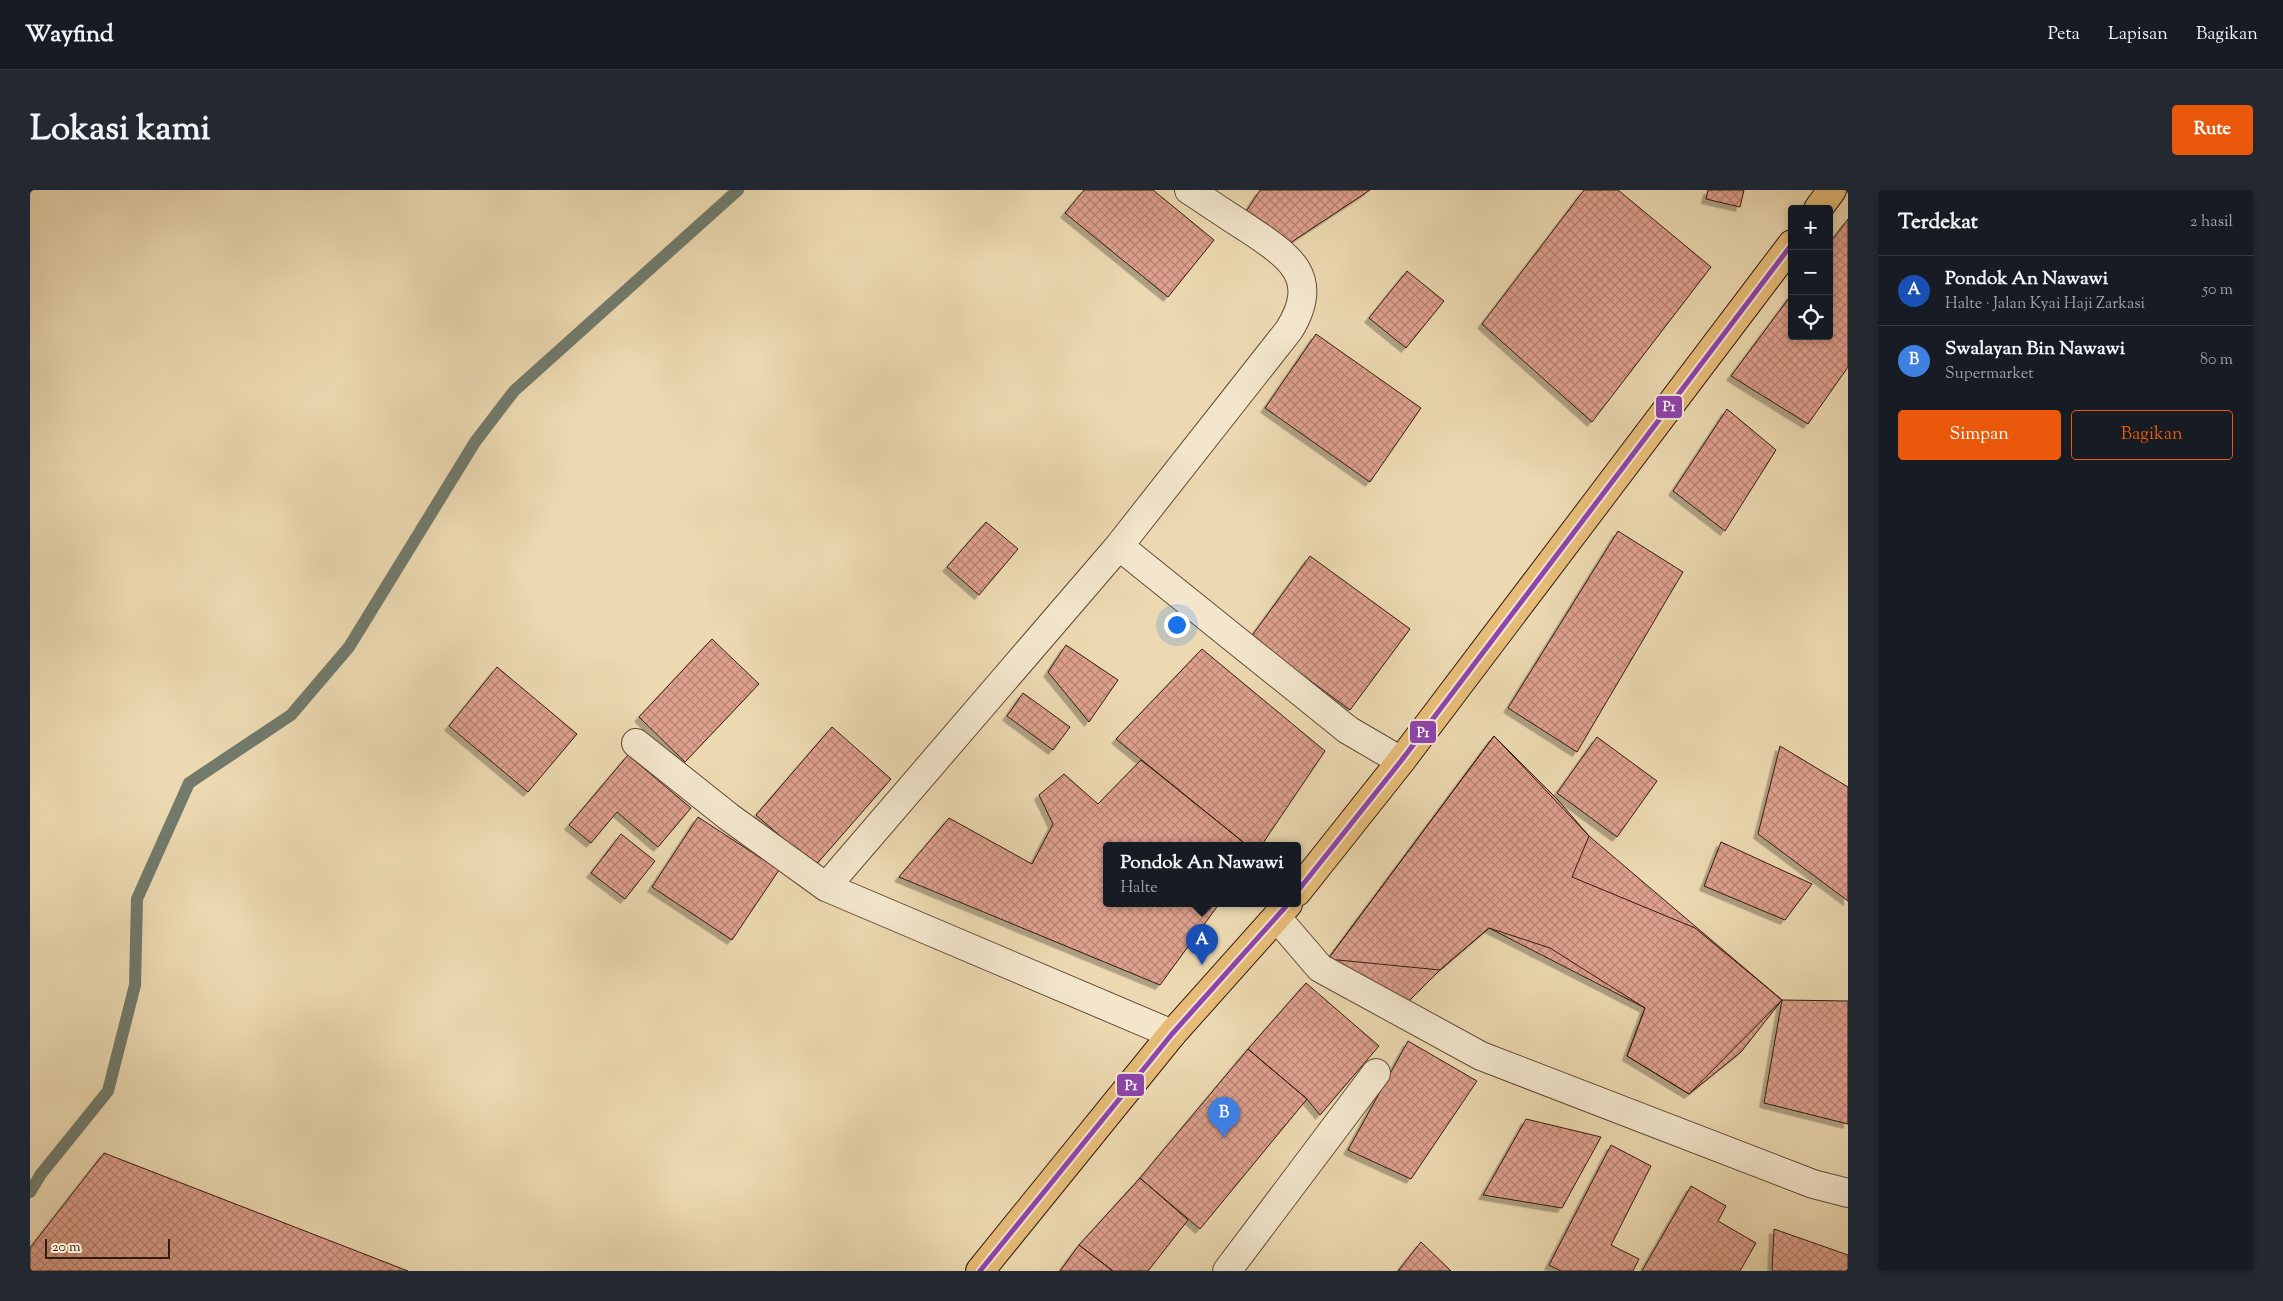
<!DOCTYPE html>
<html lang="id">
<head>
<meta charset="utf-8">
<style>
	body { margin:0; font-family:"Sorts Mill Goudy",serif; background:#242831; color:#f1f3f6 }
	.controls { position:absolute; right:15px; top:15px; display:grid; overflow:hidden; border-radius:5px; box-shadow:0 2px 8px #0003 }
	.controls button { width:45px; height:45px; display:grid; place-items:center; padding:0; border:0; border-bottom:1px solid #363941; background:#171b24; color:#f1f3f6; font:25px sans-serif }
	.scale { position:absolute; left:15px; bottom:12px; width:125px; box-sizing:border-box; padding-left:5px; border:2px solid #341b10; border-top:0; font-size:14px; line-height:18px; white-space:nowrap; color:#341b10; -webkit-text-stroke:4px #f3e6cc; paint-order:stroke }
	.you { position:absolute; left:1146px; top:434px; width:18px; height:18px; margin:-12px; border:4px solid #fff; border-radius:50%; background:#1a73e8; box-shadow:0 0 0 8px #1a73e833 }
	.badge { display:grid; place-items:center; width:32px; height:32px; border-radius:50%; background:#ea580c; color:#fff; font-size:16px; font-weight:700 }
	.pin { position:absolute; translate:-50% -41px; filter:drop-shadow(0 1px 2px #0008) }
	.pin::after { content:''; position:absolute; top:26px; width:18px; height:15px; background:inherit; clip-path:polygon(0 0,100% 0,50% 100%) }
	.popup { position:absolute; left:1073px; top:652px; width:198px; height:65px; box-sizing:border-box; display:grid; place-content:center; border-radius:5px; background:#171b24; filter:drop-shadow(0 1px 4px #0005); font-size:16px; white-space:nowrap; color:#9ea1a6 }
	.popup b { font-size:19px; color:#f1f3f6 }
	.popup::after { content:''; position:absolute; left:50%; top:100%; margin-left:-10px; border:10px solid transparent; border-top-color:#171b24 }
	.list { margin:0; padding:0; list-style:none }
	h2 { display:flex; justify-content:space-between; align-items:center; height:65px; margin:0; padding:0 20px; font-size:21px }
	h2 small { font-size:16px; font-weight:400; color:#9ea1a6 }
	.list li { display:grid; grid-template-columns:32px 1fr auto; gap:15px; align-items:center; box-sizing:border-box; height:70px; padding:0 20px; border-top:1px solid #363941 }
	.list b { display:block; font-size:19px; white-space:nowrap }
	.list p { margin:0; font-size:16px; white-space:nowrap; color:#9ea1a6 }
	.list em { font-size:16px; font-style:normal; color:#9ea1a6 }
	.actions { display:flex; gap:10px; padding:15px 20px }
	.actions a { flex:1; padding:11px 0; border:1px solid #ea580c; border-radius:5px; text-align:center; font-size:18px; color:#ea580c }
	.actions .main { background:#ea580c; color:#fff }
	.icon { flex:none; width:28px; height:28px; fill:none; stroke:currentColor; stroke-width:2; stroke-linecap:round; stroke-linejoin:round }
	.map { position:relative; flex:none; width:1818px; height:1081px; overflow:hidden; border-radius:5px }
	header { display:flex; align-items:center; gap:30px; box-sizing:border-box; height:70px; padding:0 25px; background:#171b24; border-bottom:1px solid #363941 }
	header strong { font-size:24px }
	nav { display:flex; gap:28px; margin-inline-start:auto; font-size:18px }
	.intro { display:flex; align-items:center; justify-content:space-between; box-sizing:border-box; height:120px; padding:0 30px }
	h1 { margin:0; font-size:35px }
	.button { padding:12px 22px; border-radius:5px; background:#ea580c; color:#fff; font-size:18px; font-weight:700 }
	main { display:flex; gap:30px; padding:0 30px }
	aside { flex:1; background:#171b24; border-radius:5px; box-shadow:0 2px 8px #0003 }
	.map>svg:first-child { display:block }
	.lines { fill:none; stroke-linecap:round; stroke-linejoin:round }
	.stream { stroke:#717a6b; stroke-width:12 }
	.building { fill:url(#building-cross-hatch); stroke:#341b10; filter:url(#shadow) }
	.minor-casing { stroke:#624a38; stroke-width:30 }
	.major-casing { stroke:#341b10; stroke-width:30 }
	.minor { stroke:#f3e6cc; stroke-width:28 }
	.major { stroke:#e6bc78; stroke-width:28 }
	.bus-1-casing { stroke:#f3e6cc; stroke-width:9 }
	.bus-1 { stroke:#8e44ad; stroke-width:5 }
	.line-badge { stroke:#f3e6cc; stroke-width:2 }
	.badge-label { font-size:14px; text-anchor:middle; font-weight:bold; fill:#fff }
</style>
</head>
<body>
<header>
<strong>Wayfind</strong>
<nav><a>Peta</a><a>Lapisan</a><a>Bagikan</a></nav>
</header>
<div class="intro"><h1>Lokasi kami</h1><a class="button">Rute</a></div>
<main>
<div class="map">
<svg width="1818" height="1081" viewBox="0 0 1818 1081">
	<defs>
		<pattern id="building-cross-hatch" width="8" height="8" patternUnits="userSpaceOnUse" patternTransform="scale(1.25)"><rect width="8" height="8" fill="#dfa18e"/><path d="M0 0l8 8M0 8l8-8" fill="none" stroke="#b68273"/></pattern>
		<filter id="shadow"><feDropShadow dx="-4.5" dy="4.5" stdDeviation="0" flood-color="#0004"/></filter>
	</defs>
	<rect width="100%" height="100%" fill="#ecd9b1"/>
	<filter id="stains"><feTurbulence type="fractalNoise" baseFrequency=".004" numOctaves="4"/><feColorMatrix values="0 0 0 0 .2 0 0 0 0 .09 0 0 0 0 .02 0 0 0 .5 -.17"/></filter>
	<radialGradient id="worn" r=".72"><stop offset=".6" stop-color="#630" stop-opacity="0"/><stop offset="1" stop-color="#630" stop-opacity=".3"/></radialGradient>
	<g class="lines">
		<path class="stream" d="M0,1002L11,984L78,901L105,795L107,709L159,593L261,525L319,457L445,252L484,201L708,0"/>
	</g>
	<path class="building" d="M1054,0H1123L1184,50L1138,107L1035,23Z
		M1230,0H1340L1260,53L1214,25Z
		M1554,0H1588L1681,77L1562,232L1452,134Z
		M1678,0H1714L1710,17L1676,9Z
		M1818,29V177L1778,234L1701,186L1762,104V146H1799V54Z
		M1377,81L1414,111L1376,158L1339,128Z
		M1286,144L1391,218L1340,292L1235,218Z
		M1697,219L1746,260L1695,341L1643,301Z
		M956,332L988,359L949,405L917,377Z
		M1588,341L1653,382L1547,562L1478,518Z
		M1280,366L1380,439L1320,520L1221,447Z
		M682,449L729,494L655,572L609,527Z
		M1036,455L1088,490L1059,532L1018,482Z
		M1172,459L1295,561L1231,656H1218L1086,549Z
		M467,477L547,544L498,602L419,536Z
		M993,503L1040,537L1023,560L977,526Z
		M802,537L861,589L785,676L726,625Z
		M1464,546L1528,610L1559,646L1542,687L1665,738L1752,810L1711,862L1659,904L1597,866L1615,818L1520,758L1459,738L1410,780L1375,815L1298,769Z
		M1464,546L1559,646L1752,810L1659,904L1597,866L1615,818L1459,738L1410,780L1298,769Z
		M1567,547L1627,591L1587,647L1527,603Z
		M1750,556L1818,597V711L1728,644Z
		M598,565L661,618L628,657L587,622L561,653L539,635Z
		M1111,570L1218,656H1077V714H1189L1130,795L869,687L919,628L1002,674L1023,634L1009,605L1034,584L1068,614Z
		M668,627L749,680L702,750L622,697Z
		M591,644L625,671L595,709L561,683Z
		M1691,652L1782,694L1755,730L1674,696Z
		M1276,793L1349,856L1290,925L1277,909L1218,859Z
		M1752,810L1818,811V934L1734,913Z
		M1378,851L1447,891L1381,989L1318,960Z
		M1218,859L1277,909L1170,1039L1110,988Z
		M1496,929L1571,947L1532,1018L1453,1005Z
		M1581,955L1621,976L1581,1055L1609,1069L1603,1081H1531L1519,1075Z
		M74,963L378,1081H0V1058Z
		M1110,988L1158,1030L1118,1081H1083L1049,1055Z
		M1661,996L1696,1016L1688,1031L1726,1053L1710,1081H1612Z
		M1744,1039L1818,1065V1081H1742Z
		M1391,1052L1421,1081H1368Z
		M1049,1055L1083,1081H1030Z"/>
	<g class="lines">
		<g class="minor-casing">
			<path id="minor" d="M1089,356L1318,540L1371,571
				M606,553L699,627L796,697L1142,844
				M796,697L1089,356L1259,140C1292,87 1259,66 1217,38C1198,26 1179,13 1159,0
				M1247,728L1290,778L1451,866L1783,994L1818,1003
				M1197,1081L1346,883"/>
		</g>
		<g class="major-casing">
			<path id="major" d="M1788,19L1802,0
				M1267,702L1371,571L1762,54
				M950,1081L1142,844L1258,714"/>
		</g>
		<use href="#minor" class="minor"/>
		<use href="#major" class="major"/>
		<g class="bus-1-casing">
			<path id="bus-1" d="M1267,702L1371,571L1762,54
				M950,1081L1142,844L1258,714"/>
		</g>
		<use href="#bus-1" class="bus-1"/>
	</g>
	<g class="line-badge">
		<rect x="1625" y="205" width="28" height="24" rx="5" fill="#8e44ad"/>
		<rect x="1379" y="530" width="28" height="24" rx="5" fill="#8e44ad"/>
		<rect x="1086" y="883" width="29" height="24" rx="5" fill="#8e44ad"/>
	</g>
	<g class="badge-label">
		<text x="1639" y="221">P1</text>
		<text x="1393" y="547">P1</text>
		<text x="1101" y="900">P1</text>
	</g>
	<rect width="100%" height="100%" filter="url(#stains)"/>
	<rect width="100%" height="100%" fill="url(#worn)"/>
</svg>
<div class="controls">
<button>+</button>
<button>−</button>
<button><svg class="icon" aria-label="locate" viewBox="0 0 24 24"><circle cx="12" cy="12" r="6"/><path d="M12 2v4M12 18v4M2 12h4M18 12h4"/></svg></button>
</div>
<div class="scale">20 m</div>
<div class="you"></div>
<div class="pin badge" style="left:1172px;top:775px;background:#1a4fb4">A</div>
<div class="popup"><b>Pondok An Nawawi</b>Halte</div>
<div class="pin badge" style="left:1194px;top:948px;background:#3f7fe0">B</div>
</div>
<aside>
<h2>Terdekat<small>2 hasil</small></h2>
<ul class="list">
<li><span class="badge" style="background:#1a4fb4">A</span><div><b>Pondok An Nawawi</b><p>Halte · Jalan Kyai Haji Zarkasi</p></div><em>50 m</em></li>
<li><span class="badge" style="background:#3f7fe0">B</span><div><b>Swalayan Bin Nawawi</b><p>Supermarket</p></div><em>80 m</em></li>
</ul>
<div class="actions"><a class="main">Simpan</a><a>Bagikan</a></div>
</aside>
</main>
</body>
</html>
